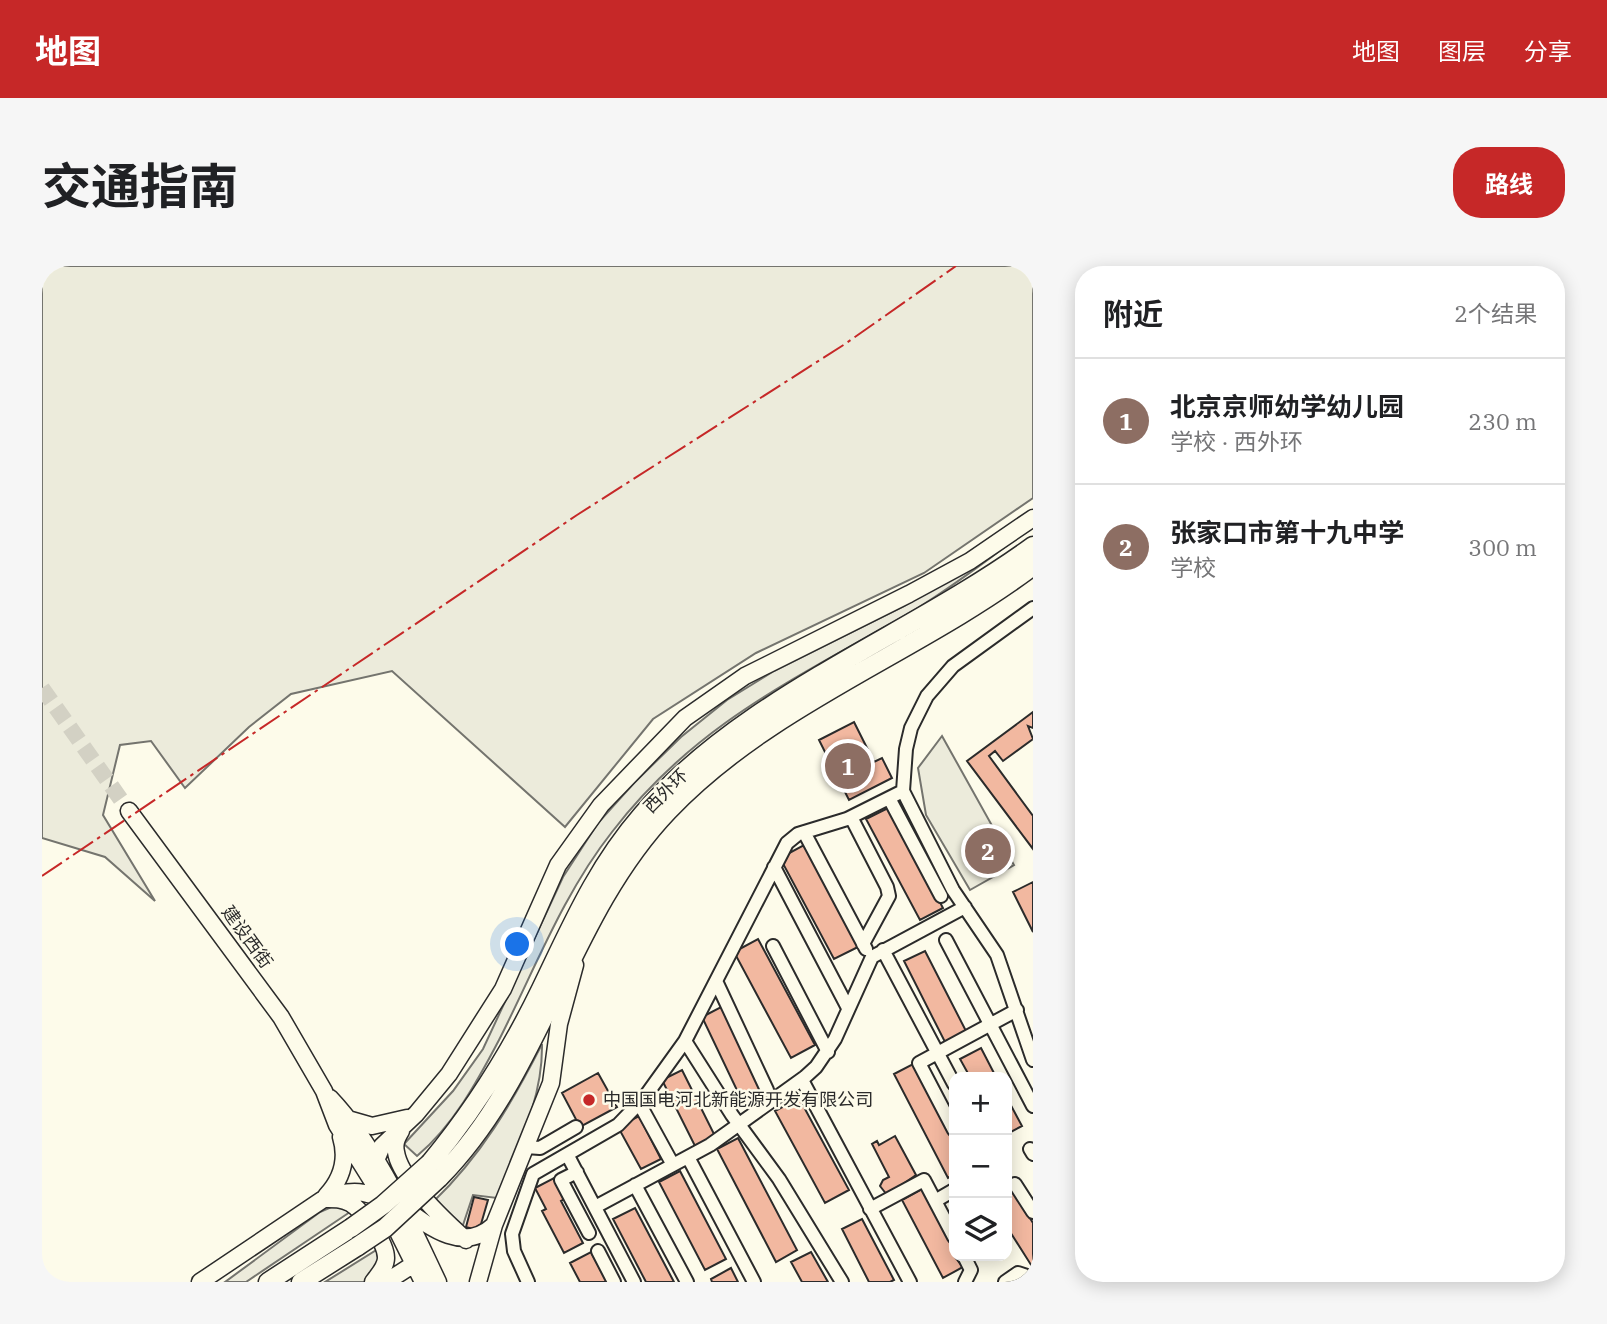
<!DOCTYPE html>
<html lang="zh">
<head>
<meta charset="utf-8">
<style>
	body { margin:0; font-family:"IBM Plex Serif","Noto Sans SC",serif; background:#f6f6f6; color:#202124 }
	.controls { position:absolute; right:21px; bottom:21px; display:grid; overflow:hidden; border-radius:14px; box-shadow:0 4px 18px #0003 }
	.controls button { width:63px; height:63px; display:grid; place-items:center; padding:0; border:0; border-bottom:2px solid #e0e0e0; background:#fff; color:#202124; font:35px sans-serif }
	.you { position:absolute; left:476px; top:679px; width:24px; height:24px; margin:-18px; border:5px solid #fff; border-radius:50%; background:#1a73e8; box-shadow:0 0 0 10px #1a73e833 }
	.badge { display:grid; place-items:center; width:46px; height:46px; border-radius:50%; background:#c62828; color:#fff; font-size:23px; font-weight:700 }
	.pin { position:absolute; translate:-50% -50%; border:4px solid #fff; box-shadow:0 2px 7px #0006 }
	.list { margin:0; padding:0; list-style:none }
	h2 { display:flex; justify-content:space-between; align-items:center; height:91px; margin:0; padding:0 28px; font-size:30px }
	h2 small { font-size:23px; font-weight:400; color:#757577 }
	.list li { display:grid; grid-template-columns:46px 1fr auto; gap:21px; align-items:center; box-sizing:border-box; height:126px; padding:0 28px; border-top:2px solid #e0e0e0 }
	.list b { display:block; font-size:26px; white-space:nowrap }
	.list p { margin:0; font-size:23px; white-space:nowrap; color:#757577 }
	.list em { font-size:23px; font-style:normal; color:#757577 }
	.icon { flex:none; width:38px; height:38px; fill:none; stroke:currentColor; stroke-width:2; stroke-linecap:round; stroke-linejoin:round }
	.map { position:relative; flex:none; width:991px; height:1016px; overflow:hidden; border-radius:28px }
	header { display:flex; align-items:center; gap:42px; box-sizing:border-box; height:98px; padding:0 35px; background:#c62828; color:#fff }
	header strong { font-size:33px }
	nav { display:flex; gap:38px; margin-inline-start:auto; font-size:24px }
	.intro { display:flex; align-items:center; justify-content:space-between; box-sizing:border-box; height:168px; padding:0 42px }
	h1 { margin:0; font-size:49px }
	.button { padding:18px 32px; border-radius:28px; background:#c62828; color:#fff; font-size:24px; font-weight:700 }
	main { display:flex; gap:42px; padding:0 42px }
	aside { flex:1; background:#fff; border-radius:28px; box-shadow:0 4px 18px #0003 }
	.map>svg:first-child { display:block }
	.green { fill:#ecebdb; stroke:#74746e; stroke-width:2 }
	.building { fill:#f2b8a0; stroke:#2b2b2b; stroke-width:2 }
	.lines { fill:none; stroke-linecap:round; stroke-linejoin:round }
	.major-tunnel { stroke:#d3d1c4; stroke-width:16; stroke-dasharray:16 8; stroke-linecap:butt }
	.minor-casing { stroke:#2b2b2b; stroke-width:16 }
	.major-casing { stroke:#2b2b2b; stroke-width:19 }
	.highway-casing { stroke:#2b2b2b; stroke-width:21 }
	.minor { stroke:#fdfbea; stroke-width:12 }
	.major { stroke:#fdfbea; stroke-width:16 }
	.highway { stroke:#fdfbea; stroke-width:18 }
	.highway-bridge-casing { stroke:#2b2b2b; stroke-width:21; stroke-linecap:butt }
	.highway-bridge { stroke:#fdfbea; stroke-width:18 }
	.power { stroke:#c62828; stroke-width:2; stroke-dasharray:24 5 3.5 5; stroke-linecap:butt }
	.poi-dot { fill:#c62828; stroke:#fdfbea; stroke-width:2.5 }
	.labels { text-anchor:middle; stroke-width:5; stroke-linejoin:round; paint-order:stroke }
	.street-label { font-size:18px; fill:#2b2b2b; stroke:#fdfbea }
	.poi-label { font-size:18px; fill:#2b2b2b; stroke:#fdfbea; text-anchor:start }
</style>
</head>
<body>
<header>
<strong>地图</strong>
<nav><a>地图</a><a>图层</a><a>分享</a></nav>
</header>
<div class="intro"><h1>交通指南</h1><a class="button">路线</a></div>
<main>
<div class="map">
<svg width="991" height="1016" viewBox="0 0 991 1016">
	<rect width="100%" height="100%" fill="#fdfbea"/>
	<path class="green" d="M0,0H991V232L882,307L714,387L611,453L523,561L350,405L249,428L207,461L143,522L109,475L78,479L61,549L113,635L63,591L0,572Z
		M991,261C952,288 914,319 874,343C758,411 655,455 570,566C521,628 492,705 457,774C435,816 411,860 375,890L362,878L411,825L441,783L521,611L556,557L592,517L639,471L685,434L732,405L862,340Z
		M900,470L972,599L928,624L884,549L876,502Z
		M500,778C501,834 475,882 455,932L431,929L420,962L391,936C439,890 470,837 500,778Z
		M294,939L308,946L204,1016H183L278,946Z
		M336,983L339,990L324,1016H283Z"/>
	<path class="building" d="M991,446V462L986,460L991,473L961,495L953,485L947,490L991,550V583L925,495Z
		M812,456L832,496L840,492L850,512L807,534L777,474Z
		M848,541L901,642L878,654L824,553Z
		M762,579L816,681L792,693L738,592Z
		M991,616V666L971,626Z
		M716,673L773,779L749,792L692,686Z
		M883,685L924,765L903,776L862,695Z
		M681,740L724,828L702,839L660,751Z
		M939,782L954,811H928L918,793Z
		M873,797L912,872V909L906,912L852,808Z
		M640,804L673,870L653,880L620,814Z
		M556,807L575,841L538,861L520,827Z
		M757,832L807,924L783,937L733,845Z
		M965,832L980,860L965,868Z
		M597,850L619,893L599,903L576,861Z
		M853,870L874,909L845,929L838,920L841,914L847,911L830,878L835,875L837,879Z
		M696,872L755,984L734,996L675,883Z
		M638,905L684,993L663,1004L617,916Z
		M512,912L523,933L519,935L541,977L522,987L500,945L504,943L493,922Z
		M969,922L991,957V1002L965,961V924Z
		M880,923L912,984V990L921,1001L901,1012L860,934Z
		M432,931L446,934L437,965L424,961Z
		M593,942L632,1016H604L571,953Z
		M820,953L852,1014L848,1016H827L800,963Z
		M549,986L565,1016H538L528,997Z
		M769,986L786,1016H760L749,996Z
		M689,1002L696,1016H670L669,1013Z"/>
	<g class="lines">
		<path class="major-tunnel" d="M0,422L87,545"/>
		<g class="minor-casing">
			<path id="minor" d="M991,342L911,400L885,430L869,462L864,483L861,525L911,624L955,689L991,794
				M847,532L899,630
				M809,551L845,621L847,630L821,678
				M762,566L824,683
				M732,601L806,742
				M904,674L991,840
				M731,680L786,786
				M841,684L912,818
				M674,715L725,824
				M643,775L745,577L756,568L805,553L861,525
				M760,814L868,1016
				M597,837L631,899
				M912,864L877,797L975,744
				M484,881L498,882L534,861
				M988,883L991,888
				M526,890L592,1016
				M646,891L712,1016
				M535,906L519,914L547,967
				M973,918L991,946
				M593,919L645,1016
				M893,935L912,924
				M553,941L668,879L763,811L774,801L793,773L830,691L923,641
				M828,943L882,914L912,971
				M556,985L572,1016
				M922,990L929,1004L923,1016
				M486,1016L472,985L470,968L491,908L576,859L602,832L643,775L690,849L737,913L800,1016
				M963,1016L976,1007L991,1012"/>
		</g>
		<g class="major-casing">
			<path id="major" d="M87,545L239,751L282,825L295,859L332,918L381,1016
				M288,832C336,883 366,953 396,1016
				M309,854L330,860L365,852
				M359,865C355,872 352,877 354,886C358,913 404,956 424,974
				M332,918L330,904L340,880L374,848L407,808L461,723L516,599L559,539L643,452L703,410L867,328L928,295L991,252
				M284,930C300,913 306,894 299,871
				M286,933C295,933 300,933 308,937C321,945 344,976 344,992C344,1001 336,1009 331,1016
				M362,942C390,963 422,987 452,959
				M158,1016L280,934C322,915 340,931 369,960
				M344,1016L372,998L376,989
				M436,1016L452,959L509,817L517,758L533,699"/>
		</g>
		<g class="highway-casing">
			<path id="highway" d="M388,897C432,844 469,785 499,723C529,661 554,602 600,549C700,431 866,371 991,280
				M397,912C502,806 524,652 626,545C729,437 874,388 991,300
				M226,1016L309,962
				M259,1016L316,980"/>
		</g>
		<use href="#minor" class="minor"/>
		<use href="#major" class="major"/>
		<use href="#highway" class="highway"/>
		<g class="highway-bridge-casing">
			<path id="highway-bridge" d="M309,962L341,939L388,897
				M316,980L343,962L397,912"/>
		</g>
		<use href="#highway-bridge" class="highway-bridge"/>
		<path class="power" d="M0,610L535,249L803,78L914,0"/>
	</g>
	<circle class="poi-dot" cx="547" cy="834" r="7"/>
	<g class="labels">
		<g class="street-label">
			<text transform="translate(624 525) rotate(-45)" y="6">西外环</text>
			<text transform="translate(205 671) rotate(54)" y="6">建设西街</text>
		</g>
		<g class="poi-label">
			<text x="561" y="840">中国国电河北新能源开发有限公司</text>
		</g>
	</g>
</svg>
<div class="controls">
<button>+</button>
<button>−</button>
<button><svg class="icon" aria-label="layers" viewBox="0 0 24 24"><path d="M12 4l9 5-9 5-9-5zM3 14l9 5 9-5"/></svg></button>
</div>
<div class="you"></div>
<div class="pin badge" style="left:806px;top:500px;background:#8d6e63">1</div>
<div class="pin badge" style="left:946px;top:585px;background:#8d6e63">2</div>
</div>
<aside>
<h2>附近<small>2个结果</small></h2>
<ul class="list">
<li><span class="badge" style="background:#8d6e63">1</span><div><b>北京京师幼学幼儿园</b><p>学校 · 西外环</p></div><em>230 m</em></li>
<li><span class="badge" style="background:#8d6e63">2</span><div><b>张家口市第十九中学</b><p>学校</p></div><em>300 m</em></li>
</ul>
</aside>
</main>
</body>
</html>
